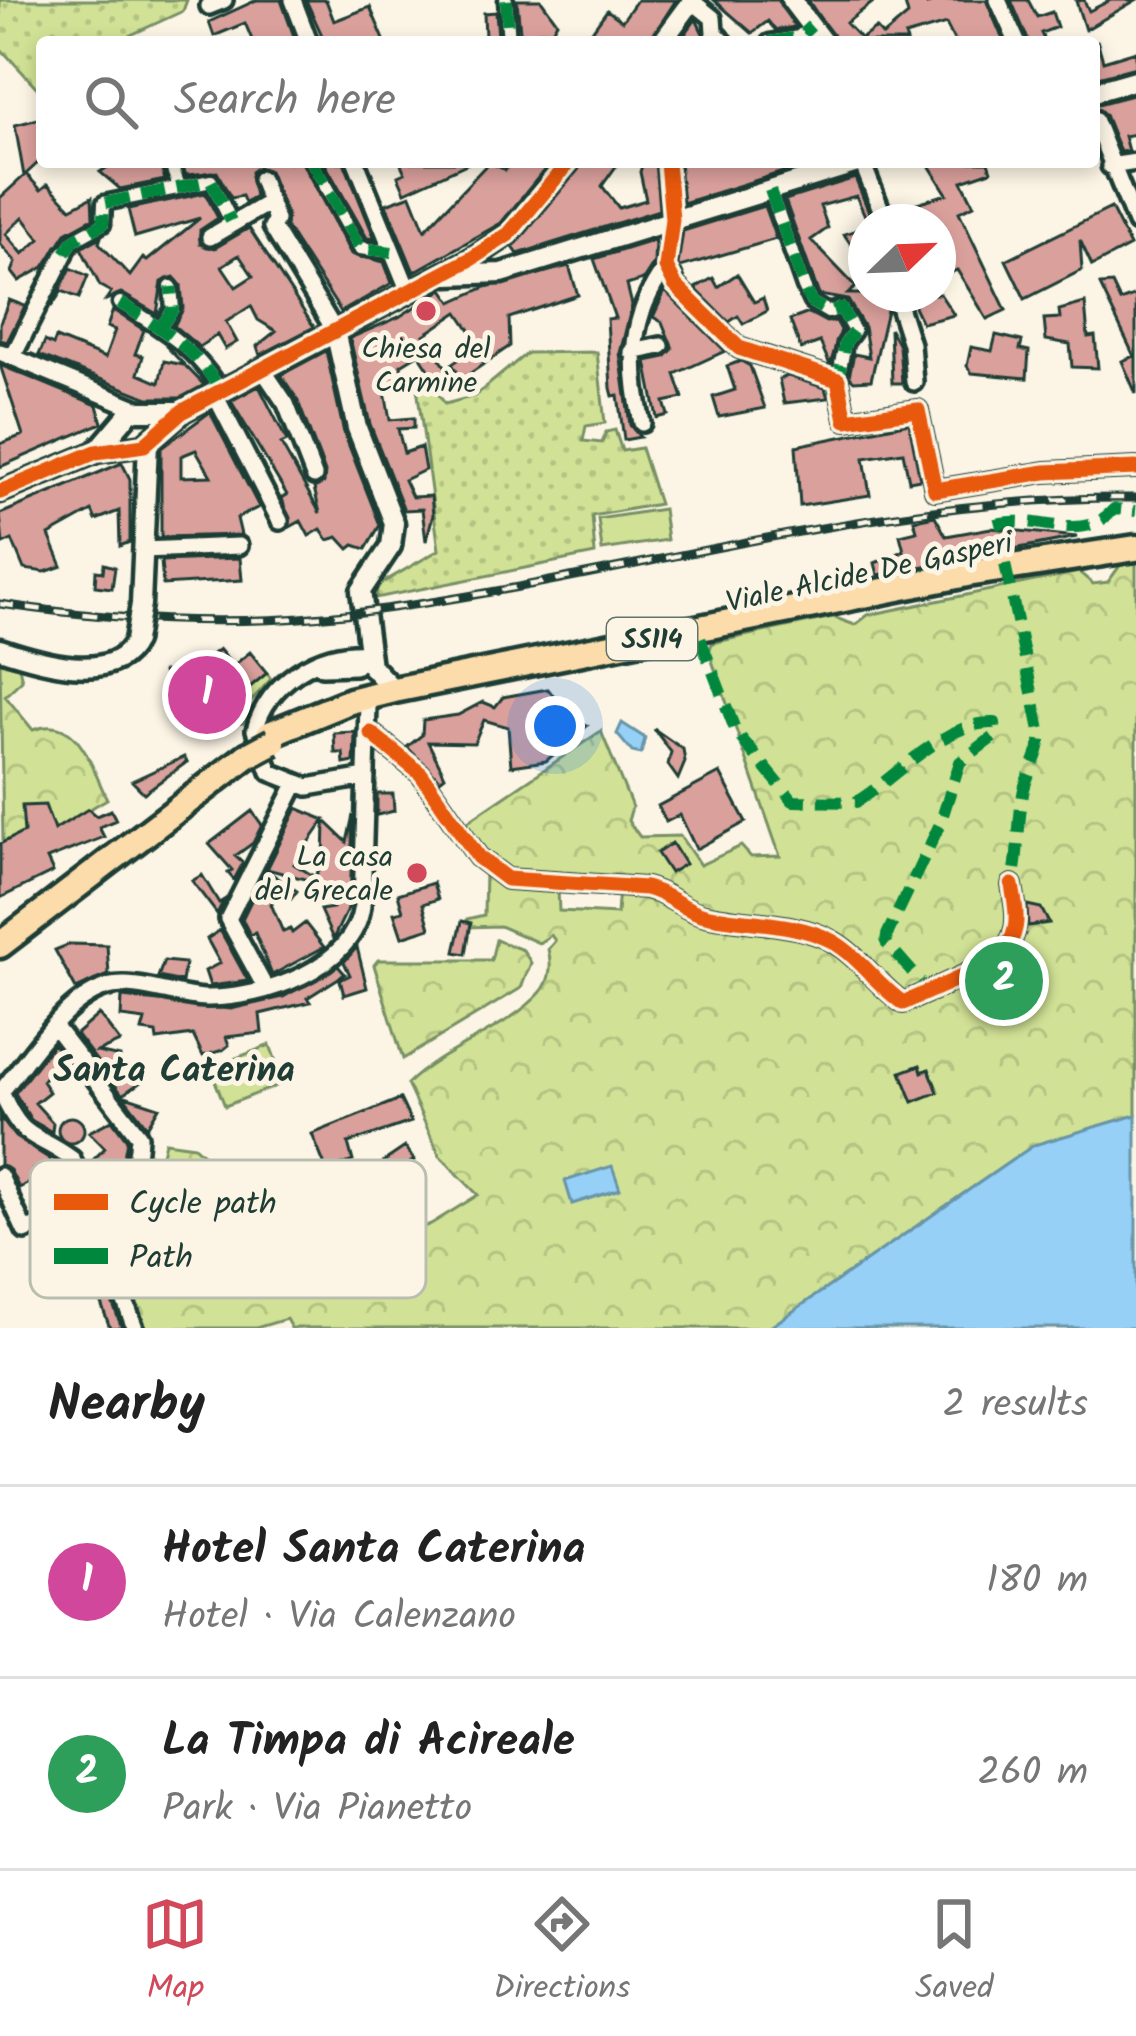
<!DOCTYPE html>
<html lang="en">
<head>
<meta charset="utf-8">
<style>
	body { margin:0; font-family:Kalam,sans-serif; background:#f6f6f6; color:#222 }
	.compass { position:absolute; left:848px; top:204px; width:108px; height:108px; border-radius:50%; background:#fff; box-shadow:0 6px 18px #0003; rotate:67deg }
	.you { position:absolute; left:555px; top:726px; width:42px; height:42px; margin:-30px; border:9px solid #fff; border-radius:50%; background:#1a73e8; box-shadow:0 0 0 18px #1a73e833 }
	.badge { display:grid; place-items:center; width:78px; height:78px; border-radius:50%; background:#d1495b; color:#fff; font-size:39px; font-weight:700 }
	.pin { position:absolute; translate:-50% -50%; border:6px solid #fff; box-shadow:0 3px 12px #0006 }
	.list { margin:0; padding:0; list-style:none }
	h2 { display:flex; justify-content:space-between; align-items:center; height:156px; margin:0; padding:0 48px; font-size:51px }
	h2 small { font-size:39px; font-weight:400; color:#767676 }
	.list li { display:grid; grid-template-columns:78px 1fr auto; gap:36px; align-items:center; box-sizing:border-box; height:192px; padding:0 48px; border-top:3px solid #e0e0e0 }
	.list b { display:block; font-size:45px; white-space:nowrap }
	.list p { margin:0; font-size:39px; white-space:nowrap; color:#767676 }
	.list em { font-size:39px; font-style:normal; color:#767676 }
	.icon { flex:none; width:66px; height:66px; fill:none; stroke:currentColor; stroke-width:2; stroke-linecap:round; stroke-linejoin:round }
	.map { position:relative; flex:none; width:1136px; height:1328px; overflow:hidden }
	.search { position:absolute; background:#fff; box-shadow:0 6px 18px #0003; left:36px; right:36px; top:36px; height:132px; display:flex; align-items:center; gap:30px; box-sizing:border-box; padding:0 42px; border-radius:12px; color:#767676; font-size:45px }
	.sheet { height:540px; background:#fff }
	nav { display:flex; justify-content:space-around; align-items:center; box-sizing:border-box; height:168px; border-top:3px solid #e0e0e0; background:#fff; font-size:33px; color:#767676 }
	nav a { display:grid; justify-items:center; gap:6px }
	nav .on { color:#d1495b }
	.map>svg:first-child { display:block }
	.grass { fill:url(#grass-dots); stroke:#789065; stroke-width:3 }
	.forest { fill:url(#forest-crowns); stroke:#789065; stroke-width:3 }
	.garden { fill:url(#garden-furrows); stroke:#789065; stroke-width:3 }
	.pitch { fill:#d1e296; stroke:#789065; stroke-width:3 }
	.water { fill:#97d0f7; stroke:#6795a9; stroke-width:3 }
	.building { fill:#daa09c; stroke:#1f3d34; stroke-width:3; fill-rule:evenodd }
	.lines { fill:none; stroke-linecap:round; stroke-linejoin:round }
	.pedestrian-casing { stroke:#1f3d34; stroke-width:21 }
	.minor-casing { stroke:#1f3d34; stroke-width:24 }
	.tertiary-casing { stroke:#1f3d34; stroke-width:27 }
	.primary-casing { stroke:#1f3d34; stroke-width:33 }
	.pedestrian { stroke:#fcf5e5; stroke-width:12 }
	.minor { stroke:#fcf5e5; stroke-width:15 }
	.tertiary { stroke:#fcf5e5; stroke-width:18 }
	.primary { stroke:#fcdcab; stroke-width:24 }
	.rail-casing { stroke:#1f3d34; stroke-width:9 }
	.rail { stroke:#fcf5e5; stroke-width:4.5; stroke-dasharray:14; stroke-linecap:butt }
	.tertiary-bridge-casing { stroke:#1f3d34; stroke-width:27; stroke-linecap:butt }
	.primary-bridge-casing { stroke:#1f3d34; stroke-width:33; stroke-linecap:butt }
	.tertiary-bridge { stroke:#fcf5e5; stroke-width:18 }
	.primary-bridge { stroke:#fcdcab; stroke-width:24 }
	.quiet { stroke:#00873e; stroke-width:12; stroke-dasharray:24 12; stroke-linecap:butt }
	.cycleway-casing { stroke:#fcf5e5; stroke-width:22 }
	.cycleway { stroke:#e8590c; stroke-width:15 }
	.poi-dot { fill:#d1495b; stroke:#fcf5e5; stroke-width:4.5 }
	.labels { text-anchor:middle; stroke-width:10; stroke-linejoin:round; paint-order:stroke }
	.shield { fill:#fcf5e5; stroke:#617469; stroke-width:3 }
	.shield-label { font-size:27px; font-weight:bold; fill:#1f3d34 }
	.poi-label { font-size:30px; fill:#1f3d34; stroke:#fcf5e5 }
	.street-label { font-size:30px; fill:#1f3d34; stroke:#fcf5e5 }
	.quarter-label { font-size:36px; font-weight:bold; fill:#1f3d34; stroke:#fcf5e5 }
	.key { fill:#fcf5e5; stroke:#babeb0; stroke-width:3 }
	.key-label { font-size:33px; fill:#1f3d34 }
</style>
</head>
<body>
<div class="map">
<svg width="1136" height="1328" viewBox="0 0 1136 1328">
	<defs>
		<pattern id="grass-dots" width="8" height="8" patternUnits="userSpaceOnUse" patternTransform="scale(3)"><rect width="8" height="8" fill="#d1e296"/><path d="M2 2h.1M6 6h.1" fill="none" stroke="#b3c382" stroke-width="1.8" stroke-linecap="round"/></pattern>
		<pattern id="forest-crowns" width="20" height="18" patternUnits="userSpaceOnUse" patternTransform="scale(3)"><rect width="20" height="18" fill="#d1e296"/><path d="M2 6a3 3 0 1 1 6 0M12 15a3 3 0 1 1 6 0" fill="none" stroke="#b3c382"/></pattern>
		<pattern id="garden-furrows" width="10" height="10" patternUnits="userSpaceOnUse" patternTransform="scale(3)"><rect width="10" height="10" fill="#d1e296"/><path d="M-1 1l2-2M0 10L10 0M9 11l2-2" fill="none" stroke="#b3c382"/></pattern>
	</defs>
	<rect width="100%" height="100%" fill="#fcf5e5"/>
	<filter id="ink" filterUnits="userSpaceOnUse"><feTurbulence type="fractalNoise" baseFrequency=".00833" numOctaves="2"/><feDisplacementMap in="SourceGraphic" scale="24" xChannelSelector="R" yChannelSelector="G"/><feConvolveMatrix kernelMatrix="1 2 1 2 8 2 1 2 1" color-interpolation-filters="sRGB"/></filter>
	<g filter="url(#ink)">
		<path class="grass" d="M0,0H187L183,11L122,39L42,42L40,91L0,48Z
			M597,352L605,423L586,426L583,441L602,443L606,432L615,430L622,451L641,448L659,504L592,516L595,554L376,598L377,586L439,550L416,380L427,377L445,404L475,396L527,353Z"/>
		<path class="forest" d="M1136,560V1115L1034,1145L769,1328H291L286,1319L256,1328H146L110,1249L129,1241L121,1225L152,1196L165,1142L194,1146L205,1156L273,1286L280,1283L277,1270L283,1263L364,1217L371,1248L431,1224L478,1195L440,1156L407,1084C445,1047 507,1030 540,993C551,981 552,964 548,949L555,941L551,935L539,943L500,926L467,927V919L484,915L485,871L511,886L558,890L559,911L617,914L619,888L667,898L701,920L746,921L766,935L793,933L838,948L833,938L750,914L703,911L648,885L507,876L491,866L460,828L465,823L601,731L632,807L628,821L640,837L680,836L700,865L741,846L751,857L780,856L709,652L712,643L833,617L855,625L868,615L1079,572L1093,584L1108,582L1121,564Z
			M0,660L19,667L22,680L5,696L33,730C79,713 91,767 107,799L54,830L49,821L3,842Z
			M496,940L523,950L531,963L521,988L403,1059L374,965L378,960H491Z"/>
		<path class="garden" d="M267,673L271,679L251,701L243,723L200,728Z"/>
		<path class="pitch" d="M663,509L667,540L602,550L598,519Z
			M270,1045L284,1083L225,1106L210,1068Z"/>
		<path class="water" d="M622,723L645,738L641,754L632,752L617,734Z
			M1136,1115V1328H769L1034,1145Z
			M612,1166L620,1189L572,1204L565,1181Z"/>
		<path class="building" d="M257,0H281L296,42H253L245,23L214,36L209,22Z
			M306,0H326L334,21L370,7L385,42H325Z
			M517,0H541L557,22L551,32L541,31L543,42H521Z
			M637,0H676L649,42H584L607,10L622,21Z
			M714,0H778L795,27L775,30L768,21L752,33Z
			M808,0H876L846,23L861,39L876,28L883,36L908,15L904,0H924L927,5L935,0H986L1004,42H955L946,24L905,36L907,42H836Z
			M1011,0H1028L1037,17L1052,12L1057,27L1041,33L1045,42H1029Z
			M1084,0L1089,11L1111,0H1136L1085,30L1076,1Z
			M496,12L498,37L485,38L484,13Z
			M696,19L707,42H679Z
			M1097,40L1103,61L1136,51V67L1094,78Z
			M1136,94V134L1124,136L1128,151L1120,152L1105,115L1094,105Z
			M42,118V159L26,174L41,190L48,184L71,208L92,197L93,218L66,233L44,267L19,281L12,272L16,262L0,244V198L24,176L15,125ZM23,217L40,239L23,254L6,234Z
			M116,162H160L165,180L120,189L100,172Z
			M181,162H302L351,254L384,262L392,283L341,312L286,227L287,216L269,171L258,167L251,172L255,197L245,203L242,196L231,198L217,172L186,175Z
			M324,162H344L375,239L367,238Z
			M400,162H471L405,192L398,176L405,173Z
			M489,162L505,170L512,162H551L501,223L414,272L386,204L411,195L425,230Z
			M582,162H619L602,186L619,208L646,200L640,172L643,162H655L659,210L518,254L513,247Z
			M679,162H815L683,203Z
			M927,162H988L991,171L962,181L974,205L959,212L1006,310L987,319L957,270L938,279V259L952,252L938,222H917L915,215L898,221L894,210L947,194Z
			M855,178L873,222H862L866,218L856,196L820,206L828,228L811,240L856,287L848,294H883L887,310L871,380L854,381L849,376L854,354L869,357L864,327L848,300L819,295L785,200Z
			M205,193L218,218L200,230V244L215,248L249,228L314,327L260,355L257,346L276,331L258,320L251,306L226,322L237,342L225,349L217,335L199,347L174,326L183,308L181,285L174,277L162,282L157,314L121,293L106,300L111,292L100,286L81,248L101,237L99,243L130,276L143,258L147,261L200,218L135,237L128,209ZM239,255L253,276L236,287L222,266Z
			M764,206L776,239L680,267L685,278L678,265L683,231Z
			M1111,208L1130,246L1092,266L1080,240L1082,270L1025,299L1006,260Z
			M866,227V249L858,255L844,234Z
			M655,240L654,263L643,280L627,285L632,305L620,353L630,425L640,437L624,440L618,395L613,396L611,388L607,319L615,318L594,259Z
			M569,266L578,295L509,318L510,346L462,379L452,364L480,345L458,312L424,335L447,369L434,377L419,354L401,365L404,383L385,391L390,420L414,418V428L398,429L404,453L421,447L425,470L404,480L412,497L431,496L433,515L426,541L422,509L404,510L370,424L350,338L399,317L443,289L452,302L486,287Z
			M71,268L88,276L79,298L62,291L51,307Z
			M737,274L754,302L763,298L767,311L743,324L738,316L729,322L695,288L713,278L718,287Z
			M1112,284L1120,301L1136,295V394L1122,361L1134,356L1100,285Z
			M665,291L725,351L675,374L683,398L664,402L668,415L657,418L646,361L665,357L673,349L662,322L653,317Z
			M908,294H940L954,315L922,323Z
			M9,300L25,306L7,342L0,340V323Z
			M1085,303L1088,337L1095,336L1098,368L1072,367L1070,344L1046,340L1044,319L1060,318L1059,310Z
			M113,310L144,330L135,354L143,356L138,374L159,383L164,361L184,365L165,345L204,385L180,398H148L39,355L45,341L53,345L56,338L105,358L115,330L107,327Z
			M809,313L826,322L836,321L841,330L830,365L820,342L801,349L790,320Z
			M890,329L899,346L902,383H892Z
			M996,335L1022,341L1020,349L1029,351L1027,378L972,373L967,366L971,347L992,351Z
			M326,351L344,433L380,525L366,549L354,545L349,549L338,537L328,540L321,529L309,536L301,521L290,527L282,498L287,495L231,401L259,386L287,441L281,444L320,513L314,488L324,483L325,472L297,399L281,375Z
			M741,361L750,366L765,408L719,417L713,397L735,390L727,366Z
			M0,365L97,405L102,423L0,467V444L23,435Z
			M788,376L825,388L828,398L784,403L779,379Z
			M210,412L259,507L237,518L241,535L161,537V448ZM196,450L211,476L181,477V456Z
			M909,423L920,479L909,481L903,452L864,458L870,495L800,506L796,446Z
			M122,463L130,479V542L120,546L119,511L96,520L92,511L49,535L62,566L45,572L24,569L12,540L3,544L0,514Z
			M935,516L946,536L991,528L1077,537L878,575L875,563L904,551L900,535L917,531L914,520Z
			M240,558L242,580L163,585L161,561Z
			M104,564L115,567L112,588L95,586L96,571L103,572Z
			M219,649L233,666L250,652L267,673L200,728L170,692L163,672L190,669L186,660L200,664Z
			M548,689L558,702L563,699L570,719L587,726L546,761L511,766L508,727L484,720L474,743L428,742L445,776L440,780L407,747L422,735L423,720L458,715L483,702L495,707L503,697Z
			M654,729L683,749L685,762L678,779L668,765L671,752Z
			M355,732L354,762L344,764L343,753H335L334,733Z
			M184,757L187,762L144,793L132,781Z
			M720,773L746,822L696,849L680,815L666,822L658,806Z
			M377,794H393L394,811L377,815Z
			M45,805L54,830L88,809L96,816L111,810L116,820L99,827L104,837L47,859L53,872L0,898V844L24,832L22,806Z
			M297,808L325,820L294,864L315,877L324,861L325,821L347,842L353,815L350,904L333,939L320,910L333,908L335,887L267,869Z
			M252,811L262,825L253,843L235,856L243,863L234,880L228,873L232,870L209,844Z
			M672,843L685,864L670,873L657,853Z
			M266,870L297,891L291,899L281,892L271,904L283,932L290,929L292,933L305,923L324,947L272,975L255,933L250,935L242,919Z
			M202,875L219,903L224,900L217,914L192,881Z
			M433,883L438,899L423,904L430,928L402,937L394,913L403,911L398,894Z
			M1027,905L1041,908L1049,923L1028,926Z
			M462,921L471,923L466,954L455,952Z
			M220,930L248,981L210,986L205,971L220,963L207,939Z
			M70,944L107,945L109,975L76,989L55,950Z
			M357,947L367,988L344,995L340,980L350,975L344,962Z
			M164,961L185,963L182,982L158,977Z
			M338,966L345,974L307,998L310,1002L260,1014L262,1033L226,1037L229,1045L223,1050L203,1056L193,1035L157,1040L156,1033L142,1031L145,1020L121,1017L122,997L231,1009L283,997Z
			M1004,970L1008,979L962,996L959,991Z
			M99,1014L120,1042L97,1052L120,1057L122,1082L136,1073L141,1082L122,1095L159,1107L147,1127L76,1034Z
			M53,1044L62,1056L42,1081L49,1092L35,1103L53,1123L52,1132L31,1120L15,1093Z
			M920,1065L922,1072L929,1069L938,1092L913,1102L901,1072Z
			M400,1099L411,1122L348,1143L353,1161L327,1171L312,1134Z
			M58 1130a13 13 0 1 1 26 0a13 13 0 1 1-26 0Z
			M0,1117L15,1137L50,1159L49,1169L33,1170L37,1179L19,1188L10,1170L0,1164Z
			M112,1120L127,1140L124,1157L113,1181L97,1193L87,1166L105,1148L89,1132Z
			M405,1147L414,1160L392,1175L383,1162Z
			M111,1299L122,1328H110L101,1303Z"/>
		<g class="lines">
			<g class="pedestrian-casing">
				<path id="pedestrian" d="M506,0L509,42
					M769,42L799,37L811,26
					M170,162L179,186
					M312,162L360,248L392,252
					M770,190L804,287L811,302L828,312L841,308L854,331L845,343L838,380
					M65,253L74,240L103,224L104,203L211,181L231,221
					M120,303C158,326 200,351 221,392
					M161,327L173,309L171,287"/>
			</g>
			<g class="minor-casing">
				<path id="minor" d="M293,0L309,42
					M998,0L1017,42
					M692,1L713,18L714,32L724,42
					M209,6L224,0
					M1094,119L1136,223
					M356,162L409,292
					M667,162L672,219L666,267L675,285L739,348L838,380L846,420L918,410L935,490L1045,472L1136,468
					M862,162L886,222
					M1110,166L1136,162
					M261,179L276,220L272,227L335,331
					M210,237L270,202
					M895,294L911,344L914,382
					M0,352L143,411
					M632,352L661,346
					M13,356L65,253
					M263,370L286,404L314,476
					M215,395L280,521
					M642,423C629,363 629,317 666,267
					M143,550L239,546
					M322,667L355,666L367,653
					M371,733L421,774L478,857L507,879L646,888C668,893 685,911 705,915C745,924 795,921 832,941C860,957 877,985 903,1003L995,962C1021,935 1018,920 1012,885
					M366,777L308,787L270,772L255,730C267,683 319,649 367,653
					M266,989L228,919L295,786
					M55,1027L139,1136C138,1169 126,1196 93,1208
					M1,1092C24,1144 32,1130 72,1159L135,1328
					M0,1093C28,1060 62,1002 104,988C135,978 174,997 206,998C263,999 354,968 362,906L368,705
					M0,1176L25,1231L43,1223L50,1236L74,1225L82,1230L98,1227"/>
			</g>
			<g class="tertiary-casing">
				<path id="tertiary" d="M791,0L823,42
					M662,42L693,0
					M1094,92L1136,80
					M448,275L502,273L861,162
					M335,331L357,428L394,523L391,546L361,591L371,666L394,690
					M96,452L131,411H183
					M0,492L96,452L144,445L183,411L471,259L509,234L569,162
					M141,604L148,443
					M0,649C36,661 114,686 135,641"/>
			</g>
			<g class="primary-casing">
				<path id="primary" d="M269,734L350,701L394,690L967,574L1136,548
					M0,945L247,756"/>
			</g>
			<use href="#pedestrian" class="pedestrian"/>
			<use href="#minor" class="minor"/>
			<use href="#tertiary" class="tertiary"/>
			<use href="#primary" class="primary"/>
			<g class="rail-casing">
				<path id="rail" d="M0,604C117,621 236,627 354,613C616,581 871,495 1136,498"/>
			</g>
			<use href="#rail" class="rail"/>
			<g class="tertiary-bridge-casing">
				<path id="tertiary-bridge" d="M135,641L141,604"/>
			</g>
			<g class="primary-bridge-casing">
				<path id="primary-bridge" d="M247,756L273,742"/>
			</g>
			<use href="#tertiary-bridge" class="tertiary-bridge"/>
			<use href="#primary-bridge" class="primary-bridge"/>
			<path class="quiet" d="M506,0L509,42
				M769,42L799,37L811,26
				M312,162L360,248L392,252
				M770,190L804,287L811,302L828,312L841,308L854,331L845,343L838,380
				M65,253L74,240L103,224L104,203L211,181L231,221
				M120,303C158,326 200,351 221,392
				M161,327L173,309L171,287
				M995,524C1038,513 1082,546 1114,509L1136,511
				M1005,564L1041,735C1040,756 1029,769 1024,789C1017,821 1020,853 1012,885
				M700,638L736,732L793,801L856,802C895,779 945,720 995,723L996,735L960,762L940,824L887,935L886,942L921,982"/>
			<g class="cycleway-casing">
				<path id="cycleway" d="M667,162L672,219L666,267L675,285L739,348L838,380L846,420L918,410L935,490L1045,472L1136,468
					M0,492L96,452L144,445L183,411L471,259L509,234L569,162
					M371,733L421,774L478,857L507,879L646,888C668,893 685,911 705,915C745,924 795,921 832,941C860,957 877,985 903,1003L995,962C1021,935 1018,920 1012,885"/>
			</g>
			<use href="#cycleway" class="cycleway"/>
		</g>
	</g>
	<g class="poi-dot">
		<circle cx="426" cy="311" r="12"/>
		<circle cx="417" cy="873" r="12"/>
	</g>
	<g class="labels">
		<rect class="shield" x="607" y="618" width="90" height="42" rx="9"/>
		<g class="shield-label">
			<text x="652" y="648">SS114</text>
		</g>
		<g class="poi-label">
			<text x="426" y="358">Chiesa del<tspan x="426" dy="34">Carmine</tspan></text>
			<text x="393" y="866" text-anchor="end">La casa<tspan x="393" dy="34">del Grecale</tspan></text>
		</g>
		<g class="street-label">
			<text transform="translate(869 572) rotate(-12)" y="10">Viale Alcide De Gasperi</text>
		</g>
		<g class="quarter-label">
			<text x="174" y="1081">Santa Caterina</text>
		</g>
	</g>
	<rect x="30" y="1160" width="396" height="138" rx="18" class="key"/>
	<rect x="54" y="1194" width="54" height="16" fill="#e8590c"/>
	<rect x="54" y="1248" width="54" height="16" fill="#00873e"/>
	<g class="key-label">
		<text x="129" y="1214">Cycle path</text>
		<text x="129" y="1268">Path</text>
	</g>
</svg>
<svg class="compass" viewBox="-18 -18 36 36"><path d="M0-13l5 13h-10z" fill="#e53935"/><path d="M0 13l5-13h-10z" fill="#767676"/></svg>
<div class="you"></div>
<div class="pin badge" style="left:207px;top:695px;background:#d1479c">1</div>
<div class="pin badge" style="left:1004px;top:981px;background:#2e9e5b">2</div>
<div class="search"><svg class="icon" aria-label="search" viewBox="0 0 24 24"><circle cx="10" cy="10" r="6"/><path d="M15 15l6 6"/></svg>Search here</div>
</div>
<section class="sheet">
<h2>Nearby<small>2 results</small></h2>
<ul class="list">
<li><span class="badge" style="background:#d1479c">1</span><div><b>Hotel Santa Caterina</b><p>Hotel · Via Calenzano</p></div><em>180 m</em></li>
<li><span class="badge" style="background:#2e9e5b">2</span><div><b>La Timpa di Acireale</b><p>Park · Via Pianetto</p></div><em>260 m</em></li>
</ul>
</section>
<nav>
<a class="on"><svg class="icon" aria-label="map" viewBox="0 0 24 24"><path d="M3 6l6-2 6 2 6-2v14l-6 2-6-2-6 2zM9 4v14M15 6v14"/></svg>Map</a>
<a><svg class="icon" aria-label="directions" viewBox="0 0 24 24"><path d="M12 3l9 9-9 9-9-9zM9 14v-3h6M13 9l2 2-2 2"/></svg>Directions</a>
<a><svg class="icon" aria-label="saved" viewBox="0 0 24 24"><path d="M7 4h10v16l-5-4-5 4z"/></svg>Saved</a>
</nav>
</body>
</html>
